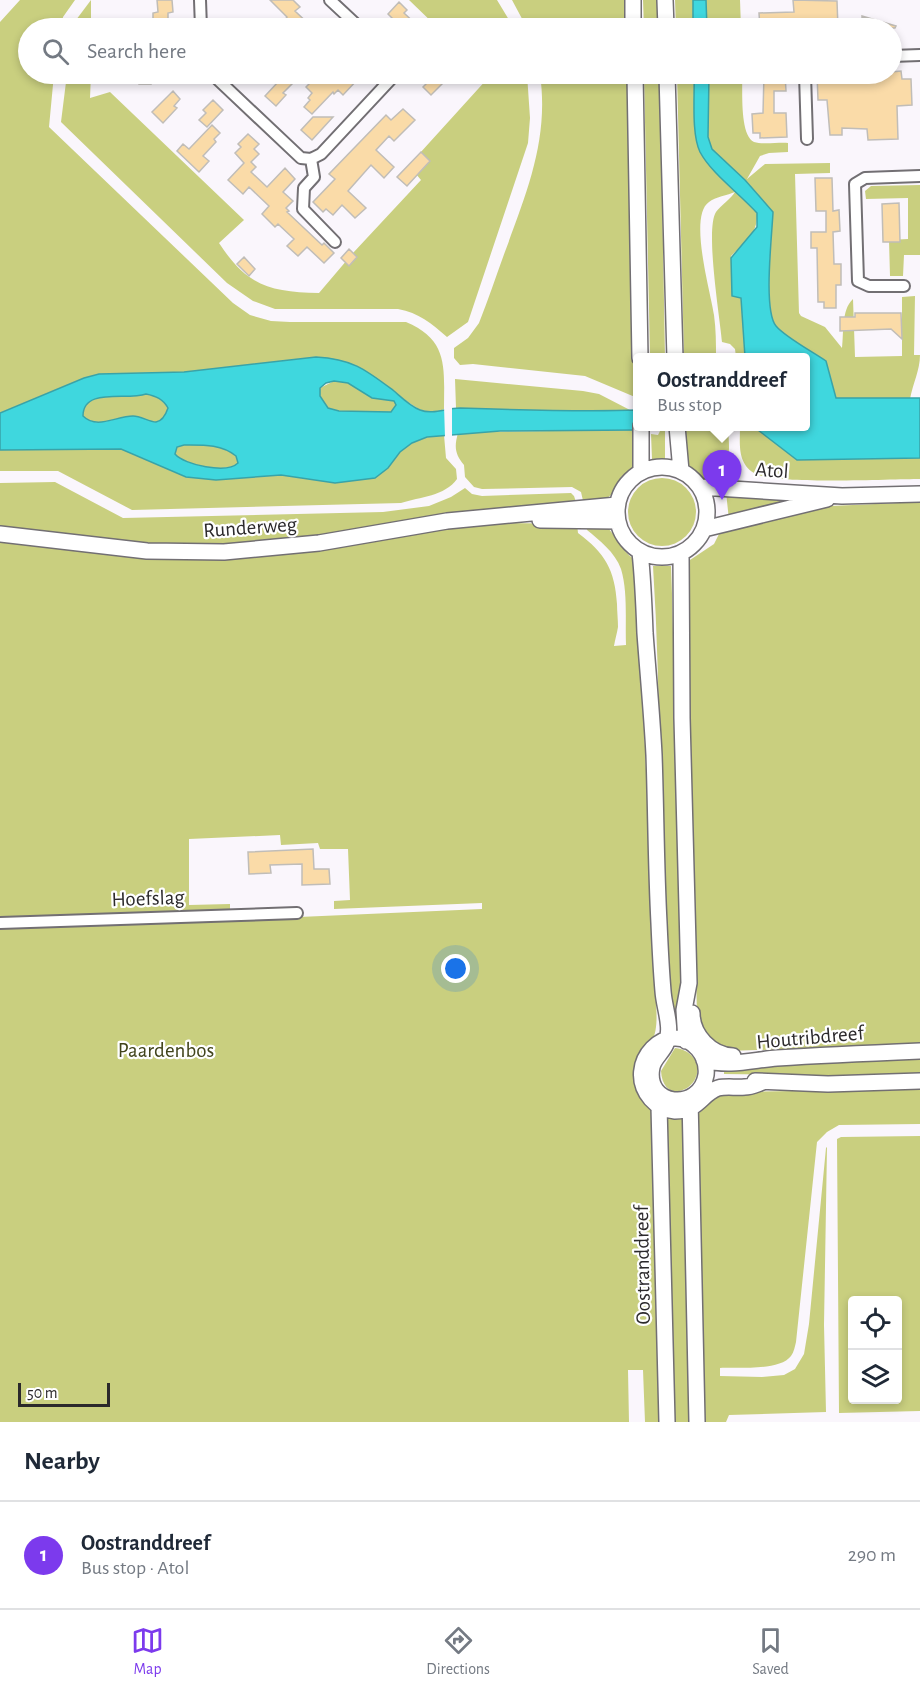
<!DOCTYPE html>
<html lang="en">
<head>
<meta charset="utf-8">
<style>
	body { margin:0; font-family:"Alegreya Sans",sans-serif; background:#f6f6f7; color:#1f2937 }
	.controls { position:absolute; right:18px; bottom:18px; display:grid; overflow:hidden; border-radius:6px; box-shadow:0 3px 9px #0003 }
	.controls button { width:54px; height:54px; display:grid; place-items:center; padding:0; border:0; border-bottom:2px solid #e0e1e3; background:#fff; color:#1f2937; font:30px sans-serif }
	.scale { position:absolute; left:18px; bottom:15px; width:92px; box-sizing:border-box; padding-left:6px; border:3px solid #2b292b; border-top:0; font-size:16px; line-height:21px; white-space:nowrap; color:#2b292b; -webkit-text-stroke:4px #fff; paint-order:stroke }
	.you { position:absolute; left:456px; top:969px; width:21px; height:21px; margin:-15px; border:4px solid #fff; border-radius:50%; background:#1a73e8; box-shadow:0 0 0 9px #1a73e833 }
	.badge { display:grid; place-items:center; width:39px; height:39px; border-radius:50%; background:#7c3aed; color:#fff; font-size:20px; font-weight:700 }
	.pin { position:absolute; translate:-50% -50px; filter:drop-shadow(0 2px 3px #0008) }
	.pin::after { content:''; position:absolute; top:32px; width:21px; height:18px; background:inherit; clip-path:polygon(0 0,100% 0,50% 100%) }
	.popup { position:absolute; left:633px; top:353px; width:177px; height:78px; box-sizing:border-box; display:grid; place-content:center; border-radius:6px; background:#fff; filter:drop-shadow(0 2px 4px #0005); font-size:20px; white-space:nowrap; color:#747a83 }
	.popup b { font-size:22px; color:#1f2937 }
	.popup::after { content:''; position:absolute; left:50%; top:100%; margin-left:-12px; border:12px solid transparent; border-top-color:#fff }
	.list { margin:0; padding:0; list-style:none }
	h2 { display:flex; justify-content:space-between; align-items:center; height:78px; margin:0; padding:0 24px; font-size:26px }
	h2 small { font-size:20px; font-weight:400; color:#747a83 }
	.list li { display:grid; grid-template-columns:39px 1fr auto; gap:18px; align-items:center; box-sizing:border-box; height:108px; padding:0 24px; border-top:2px solid #e0e1e3 }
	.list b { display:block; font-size:22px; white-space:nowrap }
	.list p { margin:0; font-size:20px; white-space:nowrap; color:#747a83 }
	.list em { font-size:20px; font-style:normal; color:#747a83 }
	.icon { flex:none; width:33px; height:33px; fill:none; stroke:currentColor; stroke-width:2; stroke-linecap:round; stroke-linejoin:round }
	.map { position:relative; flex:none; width:920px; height:1422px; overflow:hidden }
	.search { position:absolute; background:#fff; box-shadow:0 3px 9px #0003; left:18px; right:18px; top:18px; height:66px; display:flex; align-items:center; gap:15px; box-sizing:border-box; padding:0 21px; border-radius:33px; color:#747a83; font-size:22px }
	.sheet { height:186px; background:#fff }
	nav { display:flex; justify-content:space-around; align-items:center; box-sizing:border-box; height:84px; border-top:2px solid #e0e1e3; background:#fff; font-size:16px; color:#747a83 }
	nav a { display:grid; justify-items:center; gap:3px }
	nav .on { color:#7c3aed }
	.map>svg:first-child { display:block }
	.green { fill:#c9cf7f; fill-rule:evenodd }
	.water { fill:#3fd7de; stroke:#39a3a8; stroke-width:1.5; fill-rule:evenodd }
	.pier { fill:#faf6fc }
	.building { fill:#fadba8; stroke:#c0bdb8; stroke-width:1.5 }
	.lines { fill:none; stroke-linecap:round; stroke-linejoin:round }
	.street-casing { stroke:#726f73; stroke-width:14 }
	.secondary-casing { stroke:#726f73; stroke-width:18 }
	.street { stroke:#fff; stroke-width:10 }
	.secondary { stroke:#fff; stroke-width:15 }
	.labels { text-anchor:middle; stroke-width:4.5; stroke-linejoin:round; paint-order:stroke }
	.street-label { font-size:21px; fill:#2b292b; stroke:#fff }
	.park-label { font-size:21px; fill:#41441b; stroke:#fff }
</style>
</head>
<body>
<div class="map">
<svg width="920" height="1422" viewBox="0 0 920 1422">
	<rect width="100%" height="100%" fill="#faf6fc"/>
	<path class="green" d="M20,0H75L63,17L61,28H28V74H54L49,127L233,303L250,315L271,321L290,322H406C449,340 444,368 444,409L436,413L420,410L402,398L316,357L184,372L99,374L84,378L0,413V22Z
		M91,0V28H73L76,20Z
		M409,0H497L514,28H438Z
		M512,0H625L626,28H527Z
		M643,0H657L658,28H644Z
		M675,0H740L741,28H676Z
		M67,74H91L90,98L110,92L244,220L219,243C247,286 270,292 319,293L353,253L421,180L411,168L410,164L488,78L485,74H527L530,118L528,143L468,322L447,337C431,323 419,313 398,309H275L253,301L227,283L61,122Z
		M540,74H627L635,397L585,376L473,364L460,365L454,358V348L468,338L479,323C489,298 497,273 506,249C528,189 549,138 540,74Z
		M644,74H660L665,357H650Z
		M677,74H742C743,88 739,135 754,142C763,145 779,142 788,143V152L769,153L760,156L747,179L765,164L830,163V173L795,174L799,313L801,316L825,327L842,348C844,333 841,310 853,299L855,357L902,356V297L915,296L914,355H920C920,370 913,383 910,399L836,398L826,361C813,353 785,337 776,326C763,310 772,236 773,212L745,180L721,158L737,192L757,213C758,233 746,242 731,256L741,298L745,357H736L735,349L730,344L722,342C720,318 705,229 716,212C721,205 731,199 735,192C728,195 715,197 709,202C688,216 711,293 714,315C716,329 716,344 716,357H684Z
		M920,185V255H904L903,276H890L889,240L908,239V198L866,199L865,191L871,186Z
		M455,379L583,391L599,394L630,410L526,411L456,408Z
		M334,381L348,383L372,398L394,401L396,405L391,412L338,411L328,408L320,396V388Z
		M146,394C156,396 163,399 168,409C166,414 163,421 156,422C148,422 141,416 133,416C116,416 97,430 83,416C83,387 127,401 146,394Z
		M728,427C730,459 731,457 711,481L704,479L688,465L686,430Z
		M740,427H754L797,460L920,458V479C890,479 774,485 754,473C737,463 740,443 740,427Z
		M636,430L634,467L621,477L612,494L605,500L584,505L581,492L572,487L482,489L474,487L465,477L464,465C455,454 454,447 458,433L468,432Z
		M660,431H665V459H652L651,434L658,435Z
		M444,435L446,458L456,469L457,479C445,496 420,497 401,503L132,510L58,471H0V450L122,449L186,477L216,480L281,475L335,483L388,468L400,452L412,443L427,437Z
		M184,445C203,445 221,444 236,456L238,463C227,474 184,465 175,454L177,447Z
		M628 512a34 34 0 1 1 68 0a34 34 0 1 1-68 0Z
		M55,482L123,518L383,512L429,506L451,497L465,488L472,494L482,496L571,493L574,496L577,505L427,518L311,537L237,544L167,545L138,543L0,528V483Z
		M726,492L794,497L795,501L729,520Z
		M920,502V1045L726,1051L704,1035L697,1016L687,571L690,560L714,544L720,532L808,507Z
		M507,523L577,524L578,533C605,553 615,570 617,604C617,611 618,620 618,627C617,633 615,640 614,646L626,645C625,621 628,592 621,569C615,552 599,540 587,530L586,524C592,525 600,524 605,526C613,530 621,551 634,559L641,656L656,997C656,1012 659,1029 651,1043L664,1422H645L643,1370H628L629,1422H0V542L128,554ZM280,835L281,845L318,843L320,849H348L350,900L334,901V909L482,903V909L299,917L230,912V904L189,905V839Z
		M653,566H671L672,594L682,968L679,1030H672C670,967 664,903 662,839C659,748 659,657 653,566Z
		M675,1048C684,1049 691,1053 695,1060C708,1087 663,1109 661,1071Z
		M920,1058V1075L849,1078L795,1075L724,1074V1067C789,1065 854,1059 920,1058Z
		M920,1089V1124L839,1125L827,1132L817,1142L796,1342C795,1346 794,1352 791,1356C780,1371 738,1367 720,1368V1376L762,1377L784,1375L795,1369L804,1354L809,1324L826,1148L827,1147L824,1325L826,1412L729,1415L726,1422H701L694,1124C701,1106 710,1099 727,1092Z
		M665,1116L686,1118L693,1422H671Z
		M920,1136V1411L839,1413L837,1139L841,1137ZM852,1300H898V1400H852Z"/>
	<path class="water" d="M693,0H706L707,28H693Z
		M694,74H709L708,137L712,149L745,180L773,212C772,236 763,310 776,326C785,337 813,352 826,361L836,398H920V458L797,460L754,427H745L806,426V358L745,357L741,298L732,296L731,258L757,227V213C740,194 711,173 700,152C691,133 695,95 694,74Z
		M316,357C353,359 366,370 394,391C401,397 410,406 420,410C433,415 446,408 460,408C519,410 578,412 638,410V426L743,427L636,430L500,431L427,437L412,443L400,452L388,468L375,478L335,483L281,475L216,480L186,477L121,449L0,450V413L84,378L99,374L184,372ZM334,381L348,383L372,398L394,401L396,405L391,412L339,411L328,408L320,396V388L326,383ZM146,394C156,396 163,399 168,408C166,414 163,421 156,422C149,422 141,416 133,416C116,416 97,430 83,416C83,387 127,401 146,394ZM184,445C203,445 221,444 236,456L238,463C227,474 184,465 175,454L177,447Z"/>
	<path class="pier" d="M452,405V437L445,438L444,406Z"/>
	<path class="building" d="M157,0H172L173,12L168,13V28H153V13L158,12Z
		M270,0H293L300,7L295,11L313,28H292L284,21L287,17Z
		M793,0L837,1L838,28H760L759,13L794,12Z
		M399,2L407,10L404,13L420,28H388L395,21L388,14Z
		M862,16L896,26L895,28H862Z
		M901,71L902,79H911L912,105L897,106L898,139L868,140L867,129L842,128V135H830L827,100H818L817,74H891V72Z
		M138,74H151V84H139Z
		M269,74H302L283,93L286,95L276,106L265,96L278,82Z
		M319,74H352L358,79L343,95L338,90L334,94L333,92L312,114L304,107L310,100L308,98L312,93L306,87Z
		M421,74H452L431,95L423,87L429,81Z
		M764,74H785L786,91H774V113H786L787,137L760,138V133H753L752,114L763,113Z
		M173,91L180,99L174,106L177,108L163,123L152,112Z
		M213,100L223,110L207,127L199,120L206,113L203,110Z
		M403,109L415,120L394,141L389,136L376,150L394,167L384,178L371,165L348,191L366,208L355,218L342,205L333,215L326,209L323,212L313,202L335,179L329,174L386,115L391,120Z
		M313,117H333L312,140L301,130Z
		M212,125L220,133L214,139L216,142L203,156L209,161L199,172L177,151L183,144L189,149Z
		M248,134L259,144L254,149L259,154L251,162L256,167L251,172L267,187L285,168L295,179L283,192L293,201L286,208L289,211L287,212L322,245L324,243L334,253L324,263L307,247L298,256L287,246L294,239L278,224L275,227L262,214L269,206L249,187L243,194L228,180L244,163L235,153L241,147L238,144Z
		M421,152L430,161L407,186L397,177Z
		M815,178H832L833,211L839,210L840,231L833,232L834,264H841V285H836V308H824V302H818L817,248H811V232H826V211H816Z
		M899,203L900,242H883L882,204Z
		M349,249L357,257L349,266L341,258Z
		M244,257L255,269L249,276L237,264Z
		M855,313H901L902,339L891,329L840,331V317H855Z
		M313,849L314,869H329L330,884L302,885V864L270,865L271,873L249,874L248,852Z"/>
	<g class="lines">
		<g class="street-casing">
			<path id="street" d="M200,0L201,28
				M330,0L360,28
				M892,56L920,55
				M212,74L301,158L311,159L321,154L391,79L392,74
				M805,74L807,139
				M311,159L314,177L304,188L303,209L335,242
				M904,286H869L858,281L855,184L865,178L920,176
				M0,923L297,913"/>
		</g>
		<g class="secondary-casing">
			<path id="secondary" d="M633,0V28
				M665,0L666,28
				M635,74L640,358
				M667,74L675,358
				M641,426V472
				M677,426L681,471
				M617 512a45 45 0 1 1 90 0a45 45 0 1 1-90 0Z
				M700,487L842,496L920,494
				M540,520L617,521
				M704,529L827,499
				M0,534L147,551L224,552L319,543L447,521L617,505
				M640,552C643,579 644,606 645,633C648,674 652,715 654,755C656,811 656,867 659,923C660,946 661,968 663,991C664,1008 673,1027 666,1044C662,1053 654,1058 652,1067C644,1107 700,1112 706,1075C707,1066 704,1056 698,1049C669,1016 621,1064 651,1099C657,1106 666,1110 675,1111C699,1111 701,1094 718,1088C727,1086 736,1088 745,1087C751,1087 757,1084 763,1082
				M681,554L682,718L689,983L684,1010L686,1041
				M692,1013C692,1035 711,1055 733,1056
				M704,1060C730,1067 752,1060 777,1058C825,1055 872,1053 920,1051
				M755,1081L828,1084L920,1081
				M690,1098L697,1422
				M659,1106L667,1422"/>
		</g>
		<use href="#street" class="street"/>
		<use href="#secondary" class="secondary"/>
	</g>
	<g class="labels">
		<g class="street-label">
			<text transform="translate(772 470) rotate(4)" y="7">Atol</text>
			<text transform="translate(250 527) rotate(-4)" y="7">Runderweg</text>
			<text transform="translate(148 898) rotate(-2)" y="7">Hoefslag</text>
			<text transform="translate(810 1037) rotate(-5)" y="7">Houtribdreef</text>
			<text transform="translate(642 1265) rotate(-91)" y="7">Oostranddreef</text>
		</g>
		<g class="park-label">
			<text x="166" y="1057">Paardenbos</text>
		</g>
	</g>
</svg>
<div class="controls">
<button><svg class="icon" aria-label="locate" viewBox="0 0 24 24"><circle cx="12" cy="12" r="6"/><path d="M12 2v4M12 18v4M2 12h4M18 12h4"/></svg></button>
<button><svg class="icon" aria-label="layers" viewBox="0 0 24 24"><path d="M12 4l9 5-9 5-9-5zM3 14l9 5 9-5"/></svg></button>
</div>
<div class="scale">50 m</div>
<div class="you"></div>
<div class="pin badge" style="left:722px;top:500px">1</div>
<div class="popup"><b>Oostranddreef</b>Bus stop</div>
<div class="search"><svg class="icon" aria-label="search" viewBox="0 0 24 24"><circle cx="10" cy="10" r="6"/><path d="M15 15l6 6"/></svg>Search here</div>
</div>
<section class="sheet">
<h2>Nearby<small></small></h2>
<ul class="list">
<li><span class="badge">1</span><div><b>Oostranddreef</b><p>Bus stop · Atol</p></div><em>290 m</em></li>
</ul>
</section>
<nav>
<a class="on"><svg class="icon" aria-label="map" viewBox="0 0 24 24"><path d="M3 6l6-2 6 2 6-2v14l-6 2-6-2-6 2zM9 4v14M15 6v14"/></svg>Map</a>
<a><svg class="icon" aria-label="directions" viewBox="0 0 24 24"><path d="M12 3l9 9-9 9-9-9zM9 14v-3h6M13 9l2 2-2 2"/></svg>Directions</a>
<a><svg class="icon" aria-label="saved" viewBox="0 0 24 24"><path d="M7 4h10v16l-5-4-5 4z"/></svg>Saved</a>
</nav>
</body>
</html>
